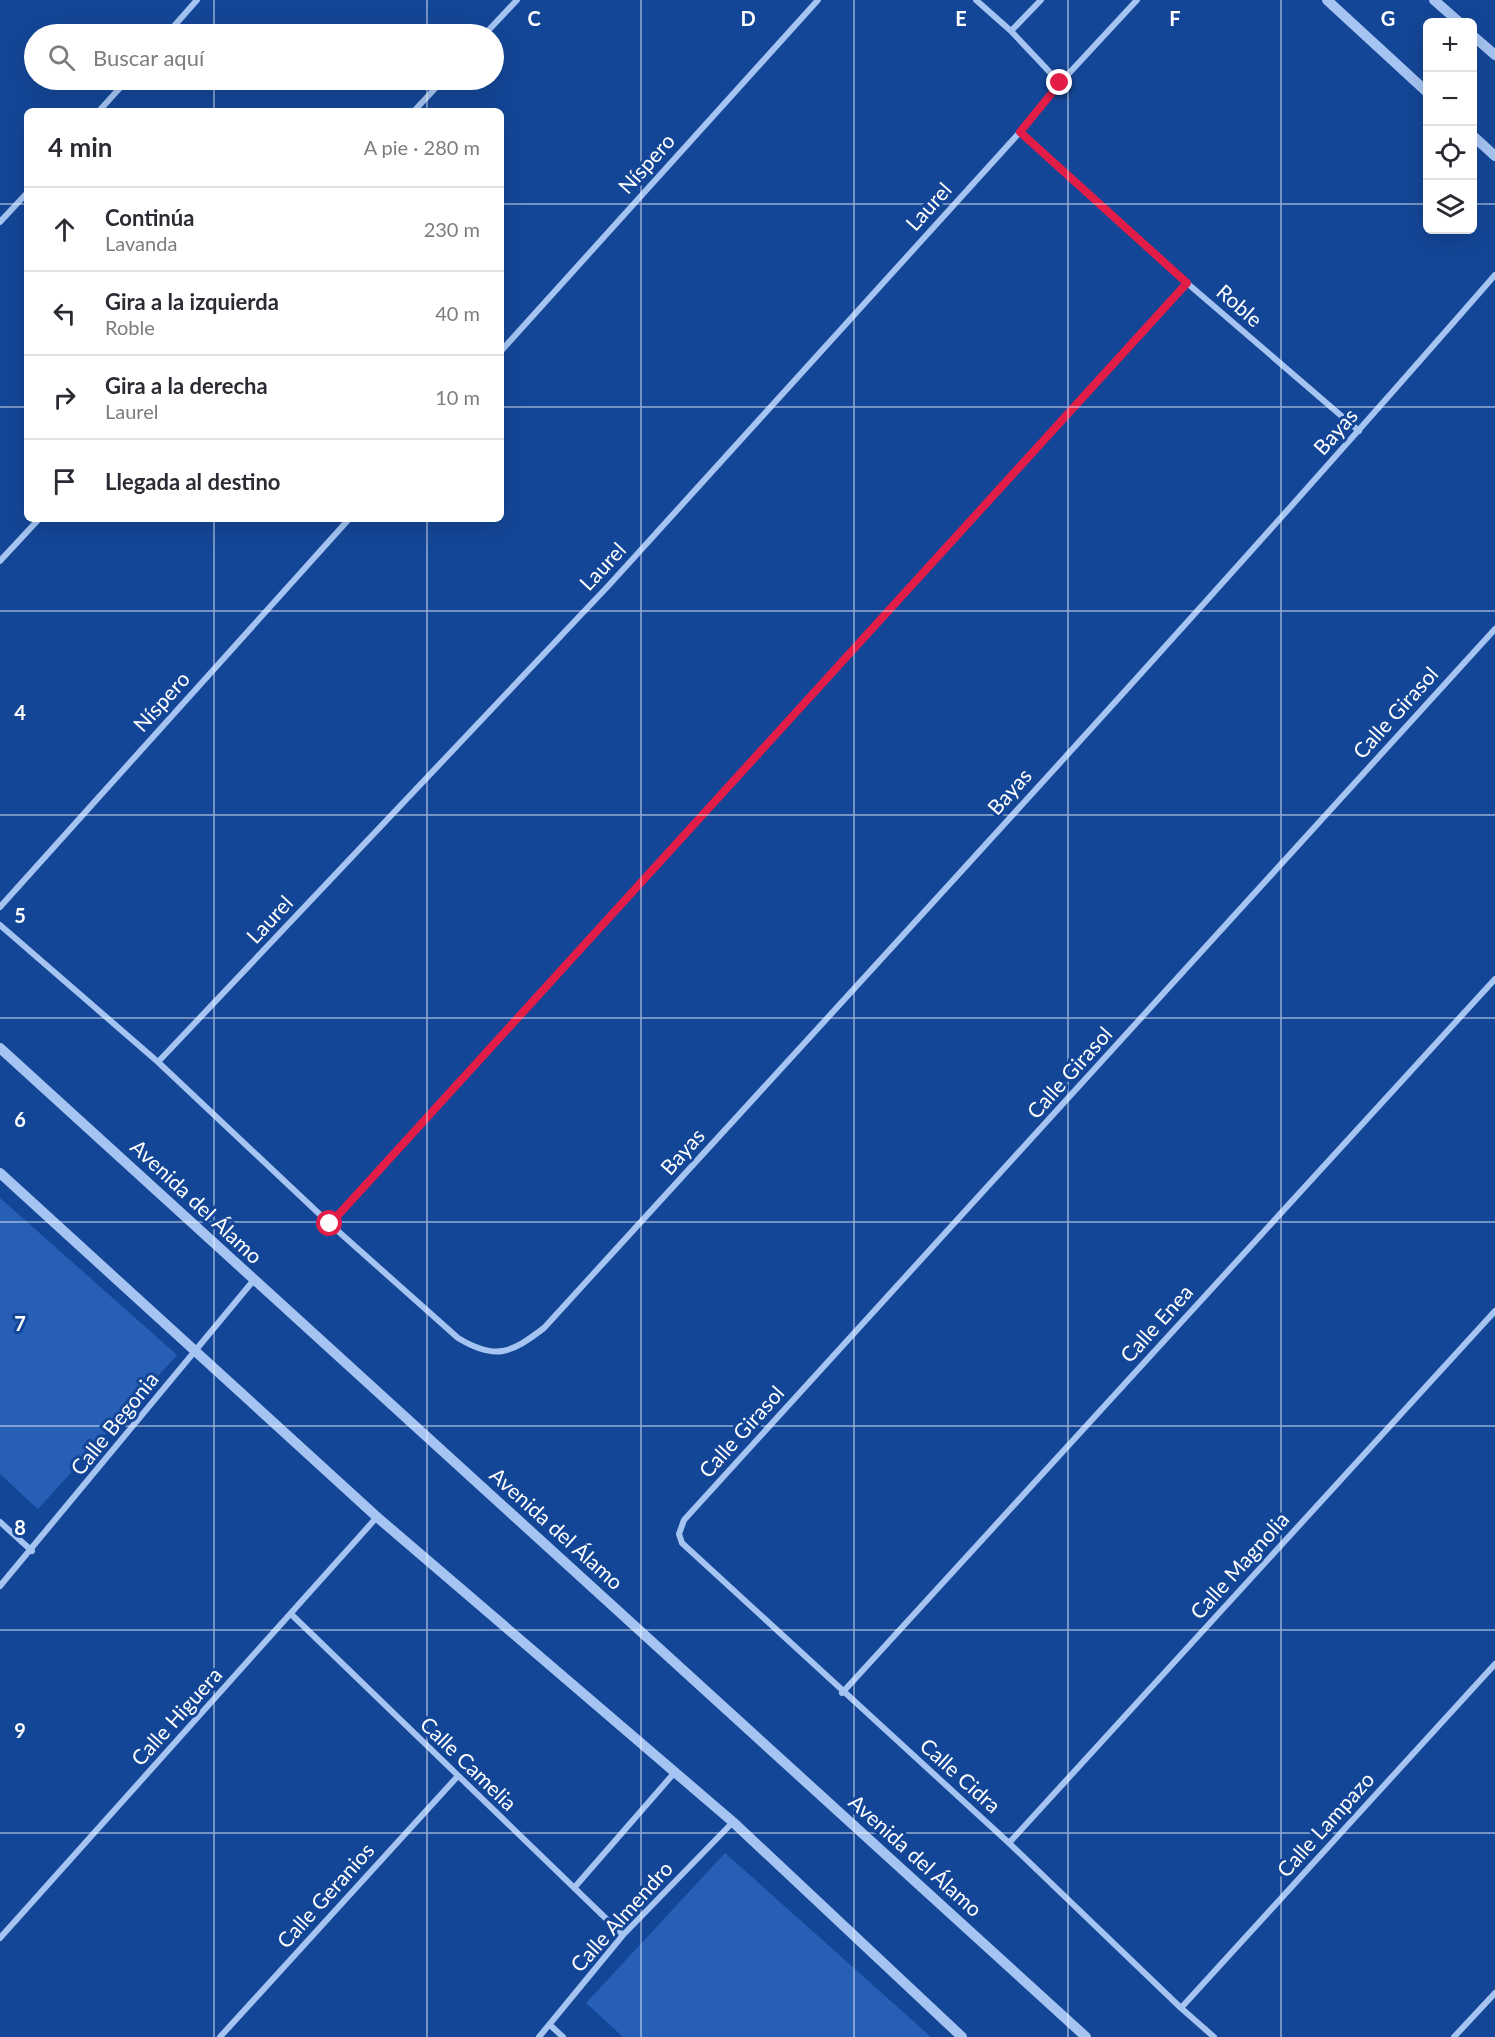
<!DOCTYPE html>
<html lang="es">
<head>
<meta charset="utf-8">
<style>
	body { margin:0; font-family:Lato,sans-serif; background:#f7f7f7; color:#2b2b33 }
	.controls { position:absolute; right:18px; top:18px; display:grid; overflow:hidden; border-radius:9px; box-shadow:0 6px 24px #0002 }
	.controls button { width:54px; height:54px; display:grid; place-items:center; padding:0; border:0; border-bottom:2px solid #e1e1e2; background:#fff; color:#2b2b33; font:30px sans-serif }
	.stop { position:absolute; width:18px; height:18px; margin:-14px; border:4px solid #e11d48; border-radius:50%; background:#fff }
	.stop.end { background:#e11d48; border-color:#fff; box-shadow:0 2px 6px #0008 }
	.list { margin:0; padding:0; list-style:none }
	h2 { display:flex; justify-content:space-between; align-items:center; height:78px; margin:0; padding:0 24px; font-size:26px }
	h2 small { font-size:20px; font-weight:400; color:#7c7c81 }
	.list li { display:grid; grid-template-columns:39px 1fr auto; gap:18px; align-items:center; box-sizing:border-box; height:84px; padding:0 24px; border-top:2px solid #e1e1e2 }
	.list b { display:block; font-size:22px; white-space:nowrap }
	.list p { margin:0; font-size:20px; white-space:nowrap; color:#7c7c81 }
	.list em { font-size:20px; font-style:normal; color:#7c7c81 }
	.icon { flex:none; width:33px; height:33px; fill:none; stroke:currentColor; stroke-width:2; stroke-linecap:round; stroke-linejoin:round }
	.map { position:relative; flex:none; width:1495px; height:2037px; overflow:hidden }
	.search { position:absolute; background:#fff; box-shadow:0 6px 24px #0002; left:24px; top:24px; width:480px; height:66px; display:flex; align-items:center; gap:15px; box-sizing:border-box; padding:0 21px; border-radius:33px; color:#7c7c81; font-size:22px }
	.panel { position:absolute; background:#fff; box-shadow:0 6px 24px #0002; left:24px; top:108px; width:480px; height:414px; border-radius:9px }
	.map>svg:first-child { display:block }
	.green { fill:#275fb6 }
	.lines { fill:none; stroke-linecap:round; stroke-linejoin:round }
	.minor { stroke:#a5c4f2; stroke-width:6 }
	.tertiary { stroke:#a5c4f2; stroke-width:10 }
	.route { stroke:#e11d48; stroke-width:8 }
	.grid { fill:none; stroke:#fff; stroke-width:1.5; stroke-opacity:0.55 }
	.labels { text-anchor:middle; stroke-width:6; stroke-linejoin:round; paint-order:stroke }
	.street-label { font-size:21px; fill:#fff; stroke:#144697 }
	.grid-label { font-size:20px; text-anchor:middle; font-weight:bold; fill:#fff; stroke:#144697; stroke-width:6; stroke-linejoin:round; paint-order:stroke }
</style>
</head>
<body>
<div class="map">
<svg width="1495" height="2037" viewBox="0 0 1495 2037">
	<rect width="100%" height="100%" fill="#144697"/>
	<path class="green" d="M0,1198L177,1355L38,1509L0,1474Z
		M725,1853L931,2037H623L586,2003Z"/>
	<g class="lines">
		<path class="minor" d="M976,0L1011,31L1060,83
			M1011,31L1041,0
			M167,34L197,0
			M485,34L517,0
			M99,111L127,80
			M414,111L443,80
			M1020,132L1187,283L1359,431
			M0,222L27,193
			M501,351L818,0
			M0,561L39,519
			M0,907L349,519
			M0,925L158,1062L330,1224L458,1338C496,1361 511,1353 544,1328C863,978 1185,631 1495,275
			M158,1062L610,584L1020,132L1060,83L1137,0
			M330,1224L1187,283
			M0,1522L32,1551
			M0,1586L253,1281
			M292,1615L623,1935
			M842,1693L1495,979
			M1009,1843L1495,1311
			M574,1888L675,1772
			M0,1938L377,1517
			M1181,2008L1495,1664
			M550,2025L563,2037
			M220,2037L457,1777
			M539,2037L623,1935L733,1822
			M1214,2037L1181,2008L1009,1843L682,1543L679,1534L684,1520L1495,629
			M1454,2037L1495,1993"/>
		<path class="tertiary" d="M1327,0L1428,93
			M1434,0L1459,22
			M1472,35L1495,55
			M1472,135L1495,156
			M0,1048L1086,2037
			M0,1173L377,1517L733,1822L962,2037"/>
	</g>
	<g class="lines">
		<path class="route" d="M330,1224L1187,283L1020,132L1060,83"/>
	</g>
	<path class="grid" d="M214,0V34M427,0V34M641,0V2037M854,0V2037M1068,0V2037M1281,0V2037M214,80V111M427,80V111M0,204H27M501,204H1428M1472,204H1495M0,407H27M501,407H1495M214,519V2037M427,519V2037M0,611H1495M0,815H1495M0,1018H1495M0,1222H1495M0,1426H1495M0,1630H1495M0,1833H1495"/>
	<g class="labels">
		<g class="street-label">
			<text transform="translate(647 164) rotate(-48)" y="7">Níspero</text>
			<text transform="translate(929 207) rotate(-48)" y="7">Laurel</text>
			<text transform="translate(1239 306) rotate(41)" y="7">Roble</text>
			<text transform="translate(1336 432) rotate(-48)" y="7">Bayas</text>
			<text transform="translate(603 567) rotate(-47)" y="7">Laurel</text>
			<text transform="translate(162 702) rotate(-48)" y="7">Níspero</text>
			<text transform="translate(1396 713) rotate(-48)" y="7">Calle Girasol</text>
			<text transform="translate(1010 792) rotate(-48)" y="7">Bayas</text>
			<text transform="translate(270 920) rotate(-47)" y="7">Laurel</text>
			<text transform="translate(1070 1073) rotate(-48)" y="7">Calle Girasol</text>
			<text transform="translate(683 1152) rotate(-48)" y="7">Bayas</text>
			<text transform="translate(196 1202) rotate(43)" y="7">Avenida del Álamo</text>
			<text transform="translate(1157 1324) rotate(-48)" y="7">Calle Enea</text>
			<text transform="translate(115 1424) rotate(-51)" y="7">Calle Begonia</text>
			<text transform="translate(742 1432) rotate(-48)" y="7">Calle Girasol</text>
			<text transform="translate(556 1529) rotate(42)" y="7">Avenida del Álamo</text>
			<text transform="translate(1240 1566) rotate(-48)" y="7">Calle Magnolia</text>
			<text transform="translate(177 1717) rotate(-48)" y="7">Calle Higuera</text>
			<text transform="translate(468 1764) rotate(44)" y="7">Calle Camelia</text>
			<text transform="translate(960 1776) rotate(42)" y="7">Calle Cidra</text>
			<text transform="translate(1326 1825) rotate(-48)" y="7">Calle Lampazo</text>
			<text transform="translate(915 1856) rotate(42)" y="7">Avenida del Álamo</text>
			<text transform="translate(326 1896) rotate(-48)" y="7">Calle Geranios</text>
			<text transform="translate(622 1917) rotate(-48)" y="7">Calle Almendro</text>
		</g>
	</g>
	<g class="grid-label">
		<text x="534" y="26">C</text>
		<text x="748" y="26">D</text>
		<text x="961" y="26">E</text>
		<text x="1175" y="26">F</text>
		<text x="1388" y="26">G</text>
		<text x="20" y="720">4</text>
		<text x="20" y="923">5</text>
		<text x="20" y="1127">6</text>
		<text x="20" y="1331">7</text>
		<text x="20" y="1535">8</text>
		<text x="20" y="1738">9</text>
	</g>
</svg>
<div class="controls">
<button>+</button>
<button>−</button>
<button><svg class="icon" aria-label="locate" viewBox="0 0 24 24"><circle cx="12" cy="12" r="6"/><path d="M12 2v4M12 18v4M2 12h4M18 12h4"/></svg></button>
<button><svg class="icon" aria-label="layers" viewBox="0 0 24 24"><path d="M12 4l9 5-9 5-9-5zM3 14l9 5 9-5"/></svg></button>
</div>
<div class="stop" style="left:330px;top:1224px"></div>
<div class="stop end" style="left:1060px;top:83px"></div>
<div class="search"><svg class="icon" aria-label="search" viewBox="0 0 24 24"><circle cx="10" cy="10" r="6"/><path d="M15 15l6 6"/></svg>Buscar aquí</div>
<section class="panel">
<h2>4 min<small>A pie · 280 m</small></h2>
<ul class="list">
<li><svg class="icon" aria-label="ahead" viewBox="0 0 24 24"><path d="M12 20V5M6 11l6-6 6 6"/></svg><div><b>Continúa</b><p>Lavanda</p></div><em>230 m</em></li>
<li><svg class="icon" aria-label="left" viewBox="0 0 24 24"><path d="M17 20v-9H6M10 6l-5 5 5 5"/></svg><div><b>Gira a la izquierda</b><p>Roble</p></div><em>40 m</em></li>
<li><svg class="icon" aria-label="right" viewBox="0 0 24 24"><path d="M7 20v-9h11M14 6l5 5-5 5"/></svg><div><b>Gira a la derecha</b><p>Laurel</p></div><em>10 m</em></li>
<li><svg class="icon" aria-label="arrive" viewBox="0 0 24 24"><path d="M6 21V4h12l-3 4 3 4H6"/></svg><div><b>Llegada al destino</b></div></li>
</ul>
</section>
</div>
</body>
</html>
